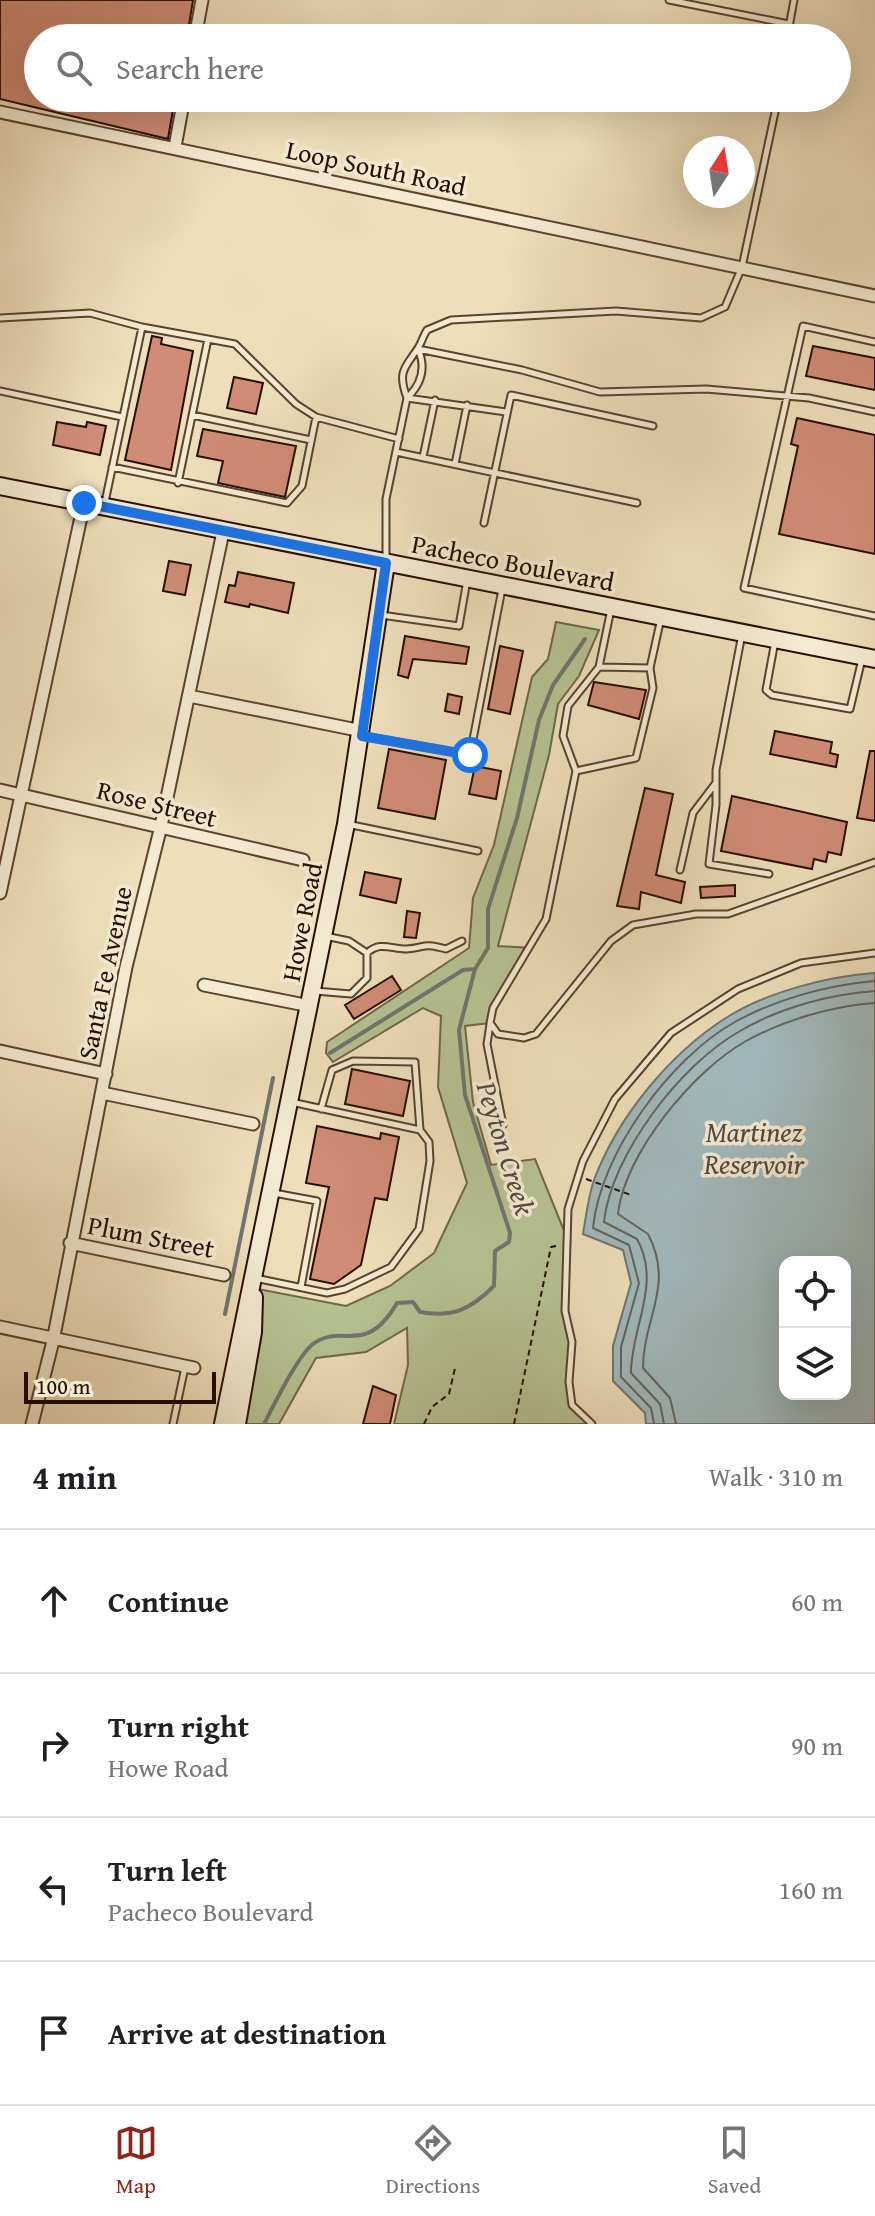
<!DOCTYPE html>
<html lang="en">
<head>
<meta charset="utf-8">
<style>
	body { margin:0; font-family:"Gentium Book Plus",serif; background:#f2f2f2; color:#202124 }
	.controls { position:absolute; right:24px; bottom:24px; display:grid; overflow:hidden; border-radius:16px; box-shadow:0 8px 32px #0002 }
	.controls button { width:72px; height:72px; display:grid; place-items:center; padding:0; border:0; border-bottom:2px solid #e0e0e0; background:#fff; color:#202124; font:40px sans-serif }
	.compass { position:absolute; left:683px; top:136px; width:72px; height:72px; border-radius:50%; background:#fff; box-shadow:0 8px 32px #0002; rotate:12deg }
	.scale { position:absolute; left:24px; bottom:20px; width:192px; box-sizing:border-box; padding-left:8px; border:4px solid #270e00; border-top:0; font-size:22px; line-height:28px; white-space:nowrap; color:#270e00; -webkit-text-stroke:6px #f4ead2; paint-order:stroke }
	.stop { position:absolute; width:24px; height:24px; margin:-18px; border:6px solid #1a73e8; border-radius:50%; background:#fff }
	.stop.end { background:#1a73e8; border-color:#fff; box-shadow:0 2px 8px #0008 }
	.list { margin:0; padding:0; list-style:none }
	h2 { display:flex; justify-content:space-between; align-items:center; height:104px; margin:0; padding:0 32px; font-size:34px }
	h2 small { font-size:26px; font-weight:400; color:#757577 }
	.list li { display:grid; grid-template-columns:52px 1fr auto; gap:24px; align-items:center; box-sizing:border-box; height:144px; padding:0 32px; border-top:2px solid #e0e0e0 }
	.list b { display:block; font-size:30px; white-space:nowrap }
	.list p { margin:0; font-size:26px; white-space:nowrap; color:#757577 }
	.list em { font-size:26px; font-style:normal; color:#757577 }
	.icon { flex:none; width:44px; height:44px; fill:none; stroke:currentColor; stroke-width:2; stroke-linecap:round; stroke-linejoin:round }
	.map { position:relative; flex:none; width:875px; height:1424px; overflow:hidden }
	.search { position:absolute; background:#fff; box-shadow:0 8px 32px #0002; left:24px; right:24px; top:24px; height:88px; display:flex; align-items:center; gap:20px; box-sizing:border-box; padding:0 28px; border-radius:44px; color:#757577; font-size:30px }
	.sheet { height:680px; background:#fff }
	nav { display:flex; justify-content:space-around; align-items:center; box-sizing:border-box; height:112px; border-top:2px solid #e0e0e0; background:#fff; font-size:22px; color:#757577 }
	nav a { display:grid; justify-items:center; gap:4px }
	nav .on { color:#8f2418 }
	.map>svg:first-child { display:block }
	.green { fill:#b6c291; stroke:#6e6848; stroke-width:2 }
	.water { fill:#a0b9bc; stroke:#707571; stroke-width:2; fill-rule:evenodd }
	.lines { fill:none; stroke-linecap:round; stroke-linejoin:round }
	.shore { stroke:#64645e; stroke-width:2 }
	.stream { stroke:#707571; stroke-width:4 }
	.building { fill:#d08c75; stroke:#270e00; stroke-width:2 }
	.lane-casing { stroke:#59422e; stroke-width:9 }
	.street-casing { stroke:#59422e; stroke-width:15 }
	.secondary-casing { stroke:#270e00; stroke-width:20 }
	.path { stroke:#270e00; stroke-width:2; stroke-dasharray:6 4; stroke-linecap:butt }
	.lane { stroke:#f4ead2; stroke-width:5 }
	.street { stroke:#f4ead2; stroke-width:11 }
	.secondary { stroke:#f4ead2; stroke-width:16 }
	.route { stroke:#1a73e8; stroke-width:10 }
	.labels { text-anchor:middle; stroke-width:7; stroke-linejoin:round; paint-order:stroke }
	.street-label { font-size:26px; fill:#270e00; stroke:#f4ead2 }
	.water-label { font-size:28px; font-style:italic; fill:#514a42; stroke:#f4ead2 }
</style>
</head>
<body>
<div class="map">
<svg width="875" height="1424" viewBox="0 0 875 1424">
	<rect width="100%" height="100%" fill="#eedeba"/>
	<filter id="stains"><feTurbulence type="fractalNoise" baseFrequency=".0025" numOctaves="4"/><feColorMatrix values="0 0 0 0 .2 0 0 0 0 .09 0 0 0 0 .02 0 0 0 .5 -.17"/></filter>
	<radialGradient id="worn" r=".72"><stop offset=".6" stop-color="#630" stop-opacity="0"/><stop offset="1" stop-color="#630" stop-opacity=".3"/></radialGradient>
	<path class="green" d="M556,622L599,630L579,676L558,704L549,755L498,946L531,948L502,989L490,1023L465,1026L473,1102L491,1165L535,1159L569,1243L565,1311L572,1342L569,1382L572,1405L592,1424H394L408,1365L407,1328L366,1352L316,1358L279,1424H237L253,1288L346,1306L390,1286L434,1253L467,1183L438,1087L441,1016L423,1008L333,1062L326,1053L327,1042L469,948L473,898L494,845L532,677L548,659Z"/>
	<path class="water" d="M875,973V1424H646L645,1413L613,1381V1346L631,1283L623,1250L583,1234C586,1217 588,1197 594,1180C618,1116 671,1052 729,1016C768,992 829,976 875,973ZM785,1262H845V1394H785Z"/>
	<g class="lines">
		<path class="shore" d="M654,1424L651,1408L621,1377V1347L639,1283L629,1245L593,1228C600,1154 670,1058 735,1022C776,999 828,985 875,981
			M664,1424L660,1404L631,1373C631,1327 662,1284 637,1239L604,1222C611,1155 681,1064 740,1031C779,1008 830,994 875,991
			M676,1424L670,1398L643,1368C643,1318 675,1286 648,1234L618,1214C624,1154 694,1070 746,1041C784,1020 832,1006 875,1003"/>
		<path class="stream" d="M330,1053L463,970L475,969
			M225,1314L273,1078
			M264,1424C274,1405 297,1357 313,1344C343,1322 365,1358 397,1303L413,1302L420,1312C453,1318 471,1309 494,1286L495,1251L509,1242L510,1233L465,1095L459,1030L475,969L488,948V909L517,818L539,720L553,685L585,639"/>
	</g>
	<path class="building" d="M0,0H193L187,38H38V98H175L168,139L0,99Z
		M152,336L162,338L161,344L193,351L171,470L125,460Z
		M813,346L875,358V390L806,376Z
		M234,377L263,383L256,414L227,408Z
		M797,418L875,435V554L779,534L798,446L791,444Z
		M57,422L86,427L87,422L106,426L100,455L53,445Z
		M203,429L296,446L285,497L218,483L223,461L197,456Z
		M169,561L191,565L185,595L163,591Z
		M238,572L294,583L288,613L250,604L249,607L225,602L229,585L235,586Z
		M405,636L469,647L466,664L413,659L408,678L398,675Z
		M500,646L523,651L510,714L488,709Z
		M594,682L646,690L639,719L588,705Z
		M448,694L462,697L459,714L445,711Z
		M775,731L832,742L830,753L838,755L836,767L770,754Z
		M389,749L446,760L435,819L378,808Z
		M870,751H875V821L857,818Z
		M475,766L501,771L496,799L469,794Z
		M645,788L673,794L656,875L685,882L681,903L641,892L639,909L617,906Z
		M732,796L847,822L841,855L828,852L826,862L814,859L812,869L721,851Z
		M365,872L401,879L396,903L360,895Z
		M735,885V896L701,898L700,887Z
		M407,911L420,913L416,938L404,937Z
		M392,976L401,990L354,1019L345,1005Z
		M352,1069L410,1081L403,1116L345,1104Z
		M317,1126L380,1139L381,1133L399,1137L387,1200L375,1198L361,1265L334,1284L310,1279L329,1187L306,1183Z
		M373,1386L396,1395L390,1424H363Z"/>
	<g class="lines">
		<g class="lane-casing">
			<path id="lane" d="M669,0L789,24
				M787,38L794,0
				M0,318L90,313L142,327
				M875,342L803,326L744,588L875,616
				M418,349L522,370L600,392L706,389L809,398L875,412
				M0,391L122,417
				M408,397C422,383 426,367 418,349
				M407,398L506,412
				M192,415L311,440
				M396,452L637,503
				M423,457L435,400
				M455,464L467,405
				M112,467L287,503L302,486L316,417
				M178,483L208,339
				M105,502L142,327L235,344L296,404L316,417L399,439
				M484,523L511,395L653,426
				M386,558V499L407,398C397,371 405,368 418,348C422,342 423,336 427,330L451,320L616,311L701,318L725,307L742,267L778,98
				M611,609L599,667L568,706L563,736L576,771L546,919L493,1008L490,1023L498,1034L524,1038L536,1034L611,941L633,925L696,914H728L875,862
				M381,615L459,626L467,580
				M742,634L716,770V805L709,864L769,874
				M775,641L766,690L772,695L850,709L862,659
				M599,667L650,668
				M363,736L470,755L502,589
				M576,771L636,758L653,688L650,668L661,618
				M347,824L478,851
				M680,870L693,813L715,784
				M367,953C380,941 391,949 406,949C426,948 421,942 446,949L462,941
				M315,991L351,994L367,978V953L349,941L325,936
				M490,1024L487,1044L503,1125
				M321,1109L332,1070L353,1061L415,1062L420,1130
				M274,1193L317,1201L301,1287
				M255,1278L327,1293L345,1289L391,1267L419,1229L430,1161L429,1142L420,1130L291,1102
				M173,1424L185,1367
				M592,1424L572,1405L569,1382L572,1342L565,1311L568,1209L583,1161L615,1099L671,1033L738,989L801,963L875,953"/>
		</g>
		<g class="street-casing">
			<path id="street" d="M195,38L202,0
				M0,112L875,296
				M175,147L184,98
				M189,696L362,731
				M0,790L303,860
				M0,893L84,503
				M204,985L310,1006
				M0,1051L106,1074
				M102,1093L253,1124
				M70,1243L224,1275
				M0,1327L194,1368
				M32,1424L53,1341L126,967L161,826L223,532"/>
		</g>
		<g class="secondary-casing">
			<path id="secondary" d="M0,486L875,659
				M223,1424L346,824L386,563
				M237,1424L253,1332L254,1297"/>
		</g>
		<path class="path" d="M586,1179L631,1195
			M424,1424L432,1407L449,1394L455,1368
			M514,1424L551,1247L556,1246"/>
		<use href="#lane" class="lane"/>
		<use href="#street" class="street"/>
		<use href="#secondary" class="secondary"/>
	</g>
	<g class="lines">
		<path class="route" d="M84,503L386,563L362,736L470,755"/>
	</g>
	<g class="labels">
		<g class="street-label">
			<text transform="translate(376 168) rotate(12)" y="9">Loop South Road</text>
			<text transform="translate(513 563) rotate(11)" y="9">Pacheco Boulevard</text>
			<text transform="translate(157 804) rotate(14)" y="9">Rose Street</text>
			<text transform="translate(302 922) rotate(-79)" y="9">Howe Road</text>
			<text transform="translate(105 973) rotate(-78)" y="9">Santa Fe Avenue</text>
			<text transform="translate(151 1237) rotate(11)" y="9">Plum Street</text>
		</g>
		<g class="water-label">
			<text x="754" y="1142">Martinez<tspan x="754" dy="32">Reservoir</tspan></text>
			<text transform="translate(506 1148) rotate(73)" y="10">Peyton Creek</text>
		</g>
	</g>
	<rect width="100%" height="100%" filter="url(#stains)"/>
	<rect width="100%" height="100%" fill="url(#worn)"/>
</svg>
<div class="controls">
<button><svg class="icon" aria-label="locate" viewBox="0 0 24 24"><circle cx="12" cy="12" r="6"/><path d="M12 2v4M12 18v4M2 12h4M18 12h4"/></svg></button>
<button><svg class="icon" aria-label="layers" viewBox="0 0 24 24"><path d="M12 4l9 5-9 5-9-5zM3 14l9 5 9-5"/></svg></button>
</div>
<svg class="compass" viewBox="-18 -18 36 36"><path d="M0-13l5 13h-10z" fill="#e53935"/><path d="M0 13l5-13h-10z" fill="#757577"/></svg>
<div class="scale">100 m</div>
<div class="stop" style="left:470px;top:755px"></div>
<div class="stop end" style="left:84px;top:503px"></div>
<div class="search"><svg class="icon" aria-label="search" viewBox="0 0 24 24"><circle cx="10" cy="10" r="6"/><path d="M15 15l6 6"/></svg>Search here</div>
</div>
<section class="sheet">
<h2>4 min<small>Walk · 310 m</small></h2>
<ul class="list">
<li><svg class="icon" aria-label="ahead" viewBox="0 0 24 24"><path d="M12 20V5M6 11l6-6 6 6"/></svg><div><b>Continue</b></div><em>60 m</em></li>
<li><svg class="icon" aria-label="right" viewBox="0 0 24 24"><path d="M7 20v-9h11M14 6l5 5-5 5"/></svg><div><b>Turn right</b><p>Howe Road</p></div><em>90 m</em></li>
<li><svg class="icon" aria-label="left" viewBox="0 0 24 24"><path d="M17 20v-9H6M10 6l-5 5 5 5"/></svg><div><b>Turn left</b><p>Pacheco Boulevard</p></div><em>160 m</em></li>
<li><svg class="icon" aria-label="arrive" viewBox="0 0 24 24"><path d="M6 21V4h12l-3 4 3 4H6"/></svg><div><b>Arrive at destination</b></div></li>
</ul>
</section>
<nav>
<a class="on"><svg class="icon" aria-label="map" viewBox="0 0 24 24"><path d="M3 6l6-2 6 2 6-2v14l-6 2-6-2-6 2zM9 4v14M15 6v14"/></svg>Map</a>
<a><svg class="icon" aria-label="directions" viewBox="0 0 24 24"><path d="M12 3l9 9-9 9-9-9zM9 14v-3h6M13 9l2 2-2 2"/></svg>Directions</a>
<a><svg class="icon" aria-label="saved" viewBox="0 0 24 24"><path d="M7 4h10v16l-5-4-5 4z"/></svg>Saved</a>
</nav>
</body>
</html>
